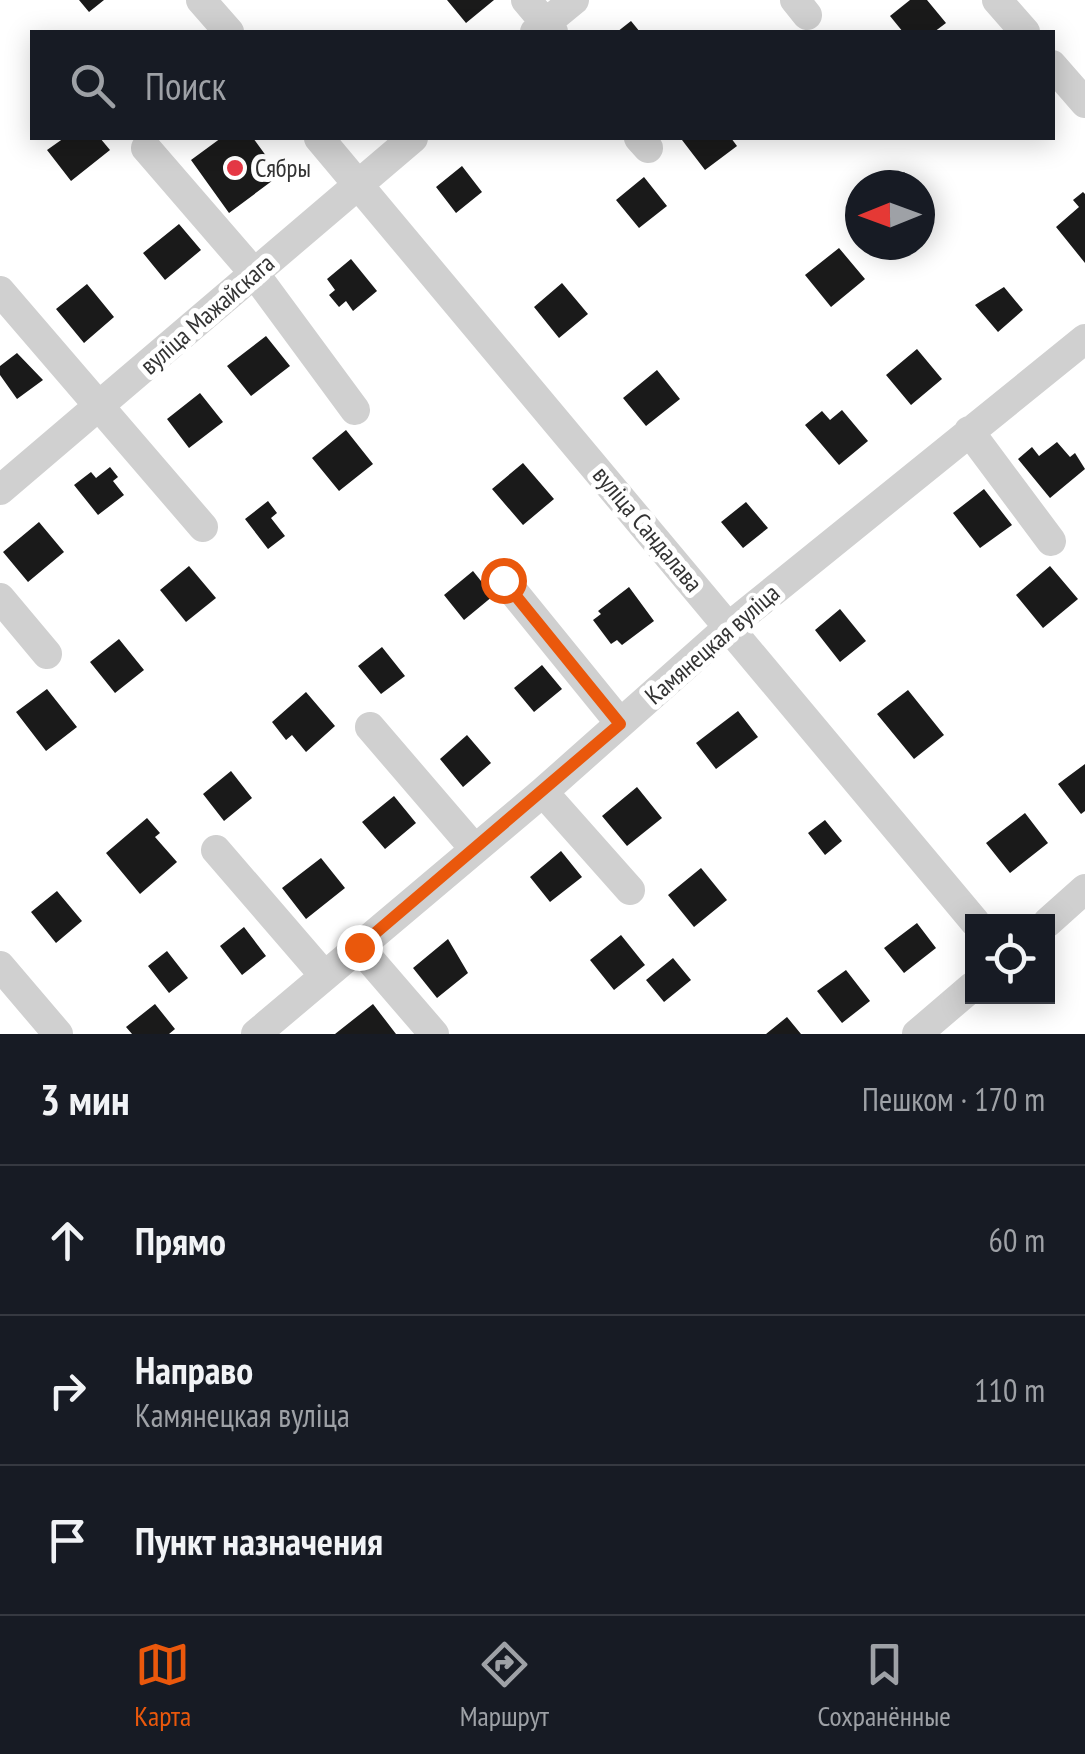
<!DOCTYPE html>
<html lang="ru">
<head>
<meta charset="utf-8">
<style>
	body { margin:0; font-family:"PT Sans Narrow",sans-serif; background:#20242c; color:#f1f3f6 }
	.controls { position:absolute; right:30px; bottom:30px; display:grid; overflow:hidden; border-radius:0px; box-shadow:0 5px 25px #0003 }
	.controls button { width:90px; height:90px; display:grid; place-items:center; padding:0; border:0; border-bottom:2px solid #363941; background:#171b24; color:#f1f3f6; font:50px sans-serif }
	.compass { position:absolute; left:845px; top:170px; width:90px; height:90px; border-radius:50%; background:#171b24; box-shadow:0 5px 25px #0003; rotate:269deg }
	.stop { position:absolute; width:30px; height:30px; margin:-22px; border:8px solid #ea580c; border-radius:50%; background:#fff }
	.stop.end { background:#ea580c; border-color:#fff; box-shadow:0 2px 10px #0008 }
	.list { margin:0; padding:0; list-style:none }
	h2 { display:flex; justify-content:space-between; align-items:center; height:130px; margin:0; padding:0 40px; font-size:42px }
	h2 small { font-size:32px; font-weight:400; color:#9ea1a6 }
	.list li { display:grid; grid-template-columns:65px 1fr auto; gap:30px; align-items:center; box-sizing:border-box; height:150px; padding:0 40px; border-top:2px solid #363941 }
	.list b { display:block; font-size:38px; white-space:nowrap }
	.list p { margin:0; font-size:32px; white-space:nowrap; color:#9ea1a6 }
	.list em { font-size:32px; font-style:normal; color:#9ea1a6 }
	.icon { flex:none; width:55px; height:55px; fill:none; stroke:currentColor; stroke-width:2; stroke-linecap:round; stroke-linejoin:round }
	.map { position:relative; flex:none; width:1085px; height:1034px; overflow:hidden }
	.search { position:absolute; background:#171b24; box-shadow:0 5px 25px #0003; left:30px; right:30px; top:30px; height:110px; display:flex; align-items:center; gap:25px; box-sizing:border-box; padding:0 35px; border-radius:0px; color:#9ea1a6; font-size:38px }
	.sheet { height:580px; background:#171b24 }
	nav { display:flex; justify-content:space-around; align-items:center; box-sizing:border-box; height:140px; border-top:2px solid #363941; background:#171b24; font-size:28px; color:#9ea1a6 }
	nav a { display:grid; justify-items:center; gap:5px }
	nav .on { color:#ea580c }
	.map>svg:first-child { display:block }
	.building { fill:#1a1a1a }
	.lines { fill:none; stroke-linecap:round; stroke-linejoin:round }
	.minor { stroke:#d0d0d0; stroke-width:30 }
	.route { stroke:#ea580c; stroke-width:12 }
	.poi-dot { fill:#e63946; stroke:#fff; stroke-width:4 }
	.labels { text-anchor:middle; stroke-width:10; stroke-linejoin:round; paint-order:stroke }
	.poi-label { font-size:25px; fill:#333; stroke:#fff; text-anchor:start }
	.street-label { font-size:25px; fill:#333; stroke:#fff }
</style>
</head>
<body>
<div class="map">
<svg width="1085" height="1034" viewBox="0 0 1085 1034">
	<rect width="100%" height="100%" fill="#fff"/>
	<path class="building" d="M79,0H104L89,12Z
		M447,0H494L466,23Z
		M910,0H927L946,23L934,32H903L890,16Z
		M631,21L640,32H617Z
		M64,138H100L110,150L71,181L47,150Z
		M221,138H253L280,175L229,213L191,160Z
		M685,138H731L737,146L705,170L682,140Z
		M462,166L482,192L456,213L436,187Z
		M904,172L915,185H890Z
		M644,177L667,206L639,228L616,200Z
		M920,190L932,204L920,216Z
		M1083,192L1085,194V263L1056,227L1079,207L1073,200Z
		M179,224L201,250L165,280L143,253Z
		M839,248L865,279L831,307L805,275Z
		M351,259L377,291L353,311L346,301L339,307L329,295L335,290L327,279Z
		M562,283L588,314L559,338L534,307Z
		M87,284L114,317L84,343L56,309Z
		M1004,287L1023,310L998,332L975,305Z
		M266,336L290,366L251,396L227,366Z
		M917,349L942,379L911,405L886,375Z
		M17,353L43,380L17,399L0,375V366Z
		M657,370L680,399L646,426L623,398Z
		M200,393L223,422L189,448L167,419Z
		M842,410L868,441L839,465L805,425L822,411L830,420Z
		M346,430L373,464L339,491L312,458Z
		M1057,442L1070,457L1075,453L1085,469L1050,498L1018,459L1032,447L1039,456Z
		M523,463L554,499L523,525L492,489Z
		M110,467L118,477L113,481L124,495L98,515L74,485L91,472L96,478Z
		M984,489L1012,525L980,548L953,513Z
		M268,501L277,513L271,518L285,536L268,549L245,519Z
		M746,502L768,528L743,548L721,522Z
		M39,522L64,552L28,582L3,552Z
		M189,566L216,598L186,622L160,590Z
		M1050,566L1078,599L1043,628L1016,595Z
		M473,571L493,596L464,620L444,595Z
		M629,587L654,621L622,645L617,640L611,644L593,620L601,614L598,611Z
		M840,609L866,641L840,662L815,630Z
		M119,639L144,670L115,693L90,662Z
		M382,647L405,676L381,694L358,666Z
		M542,665L562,689L534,712L514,688Z
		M47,689L77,727L46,751L16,712Z
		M908,690L944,735L914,759L877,714Z
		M306,692L335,726L306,752L292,735L286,740L272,722Z
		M738,711L758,737L716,769L696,743Z
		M467,735L491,763L463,787L440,759Z
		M1085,764V811L1081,814L1058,784Z
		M231,771L252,798L224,821L203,794Z
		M637,787L662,818L627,846L602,816Z
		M394,796L416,823L385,849L362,822Z
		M1025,813L1048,843L1010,873L986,843Z
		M147,818L160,833L155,837L177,862L140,894L106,853Z
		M825,820L842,841L825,855L808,833Z
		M561,851L582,877L550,902L530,877Z
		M321,858L345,888L306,919L282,888Z
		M701,868L727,900L694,927L668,895Z
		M57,891L82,921L56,943L31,912Z
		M917,923L936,948L904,973L884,948Z
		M244,927L266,956L242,975L220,946Z
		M621,935L645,965L614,990L590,960Z
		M448,939L468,973L437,998L413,968Z
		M167,951L188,978L169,993L148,966Z
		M673,958L691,980L664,1002L646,980Z
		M846,970L870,1001L842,1023L817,991Z
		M155,1004L175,1029L169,1034H132L126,1027Z
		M373,1004L396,1034H335Z
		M787,1017L801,1034H766Z"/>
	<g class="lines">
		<path class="minor" d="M201,0L229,32
			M526,0L553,32
			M795,0L807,15
			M997,0L1025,32
			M535,32L574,0
			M1052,65L1085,103
			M319,138L975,922
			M639,138L648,148
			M146,148L254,273L355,410
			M0,291L203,527
			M969,431L1051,541
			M0,490L413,138
			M503,579L620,723
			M0,598L47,654
			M370,727L473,847
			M543,792L630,890
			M216,850L323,974
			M1048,922L1085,889
			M359,947L434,1034
			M0,966L58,1034
			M256,1034L543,792L730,626L1085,339
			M917,1034L972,987"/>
	</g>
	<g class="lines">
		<path class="route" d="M359,947L620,724L503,580"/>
	</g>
	<circle class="poi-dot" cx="235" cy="168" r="10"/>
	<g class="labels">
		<g class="poi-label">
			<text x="255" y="177">Сябры</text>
		</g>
		<g class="street-label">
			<text transform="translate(207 314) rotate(-41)" y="9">вуліца Мажайскага</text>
			<text transform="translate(648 529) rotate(50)" y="9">вуліца Сандалава</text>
			<text transform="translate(712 644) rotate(-41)" y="9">Камянецкая вуліца</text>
		</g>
	</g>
</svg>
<div class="controls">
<button><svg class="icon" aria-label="locate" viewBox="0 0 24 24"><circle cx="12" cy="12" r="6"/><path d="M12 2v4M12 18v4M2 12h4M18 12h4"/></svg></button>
</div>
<svg class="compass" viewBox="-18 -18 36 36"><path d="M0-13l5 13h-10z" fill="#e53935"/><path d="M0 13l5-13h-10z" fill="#9ea1a6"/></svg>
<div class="stop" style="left:503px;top:580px"></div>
<div class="stop end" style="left:359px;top:947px"></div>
<div class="search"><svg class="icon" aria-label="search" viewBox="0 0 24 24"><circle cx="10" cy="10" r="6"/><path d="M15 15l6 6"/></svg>Поиск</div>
</div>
<section class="sheet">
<h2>3 мин<small>Пешком · 170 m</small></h2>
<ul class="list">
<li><svg class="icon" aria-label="ahead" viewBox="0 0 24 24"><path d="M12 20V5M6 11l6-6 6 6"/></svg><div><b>Прямо</b></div><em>60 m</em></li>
<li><svg class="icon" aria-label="right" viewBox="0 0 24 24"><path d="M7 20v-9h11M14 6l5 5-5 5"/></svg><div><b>Направо</b><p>Камянецкая вуліца</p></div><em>110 m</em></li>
<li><svg class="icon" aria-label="arrive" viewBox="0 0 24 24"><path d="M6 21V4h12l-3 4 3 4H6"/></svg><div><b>Пункт назначения</b></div></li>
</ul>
</section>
<nav>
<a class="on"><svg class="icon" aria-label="map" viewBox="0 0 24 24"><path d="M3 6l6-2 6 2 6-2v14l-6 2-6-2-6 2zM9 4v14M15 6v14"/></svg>Карта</a>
<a><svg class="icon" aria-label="directions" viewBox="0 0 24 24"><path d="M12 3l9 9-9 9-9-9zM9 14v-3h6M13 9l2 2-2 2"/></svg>Маршрут</a>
<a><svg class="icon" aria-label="saved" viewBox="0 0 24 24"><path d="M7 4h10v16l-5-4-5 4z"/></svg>Сохранённые</a>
</nav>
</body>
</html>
